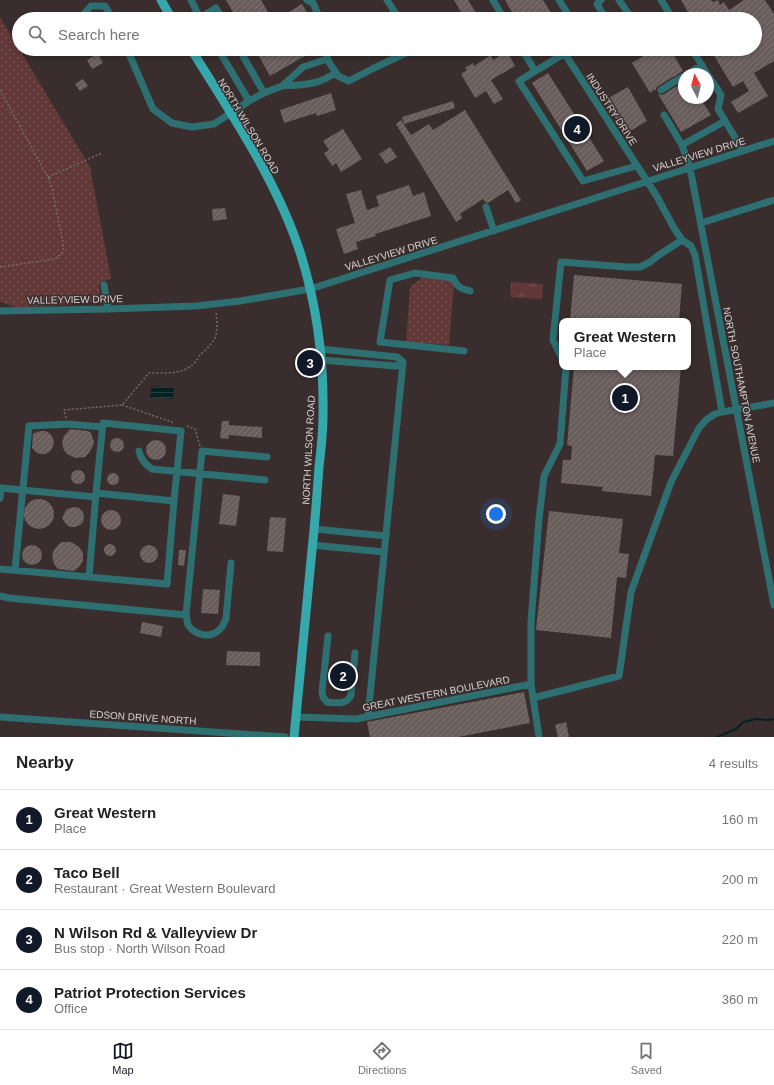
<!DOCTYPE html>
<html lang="en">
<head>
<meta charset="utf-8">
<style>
	body { margin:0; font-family:Helvetica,sans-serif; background:#f2f2f2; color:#222 }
	.compass { position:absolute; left:678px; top:68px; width:36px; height:36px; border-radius:50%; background:#fff; box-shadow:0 2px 6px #0003; rotate:353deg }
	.you { position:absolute; left:496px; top:514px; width:14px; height:14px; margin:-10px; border:3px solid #fff; border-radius:50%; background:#1a73e8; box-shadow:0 0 0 6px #1a73e833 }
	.badge { display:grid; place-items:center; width:26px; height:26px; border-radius:50%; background:#111827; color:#fff; font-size:13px; font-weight:700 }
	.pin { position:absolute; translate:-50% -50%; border:2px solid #fff; box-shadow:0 1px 4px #0006 }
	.popup { position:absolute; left:559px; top:318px; width:132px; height:52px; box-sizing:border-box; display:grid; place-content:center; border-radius:8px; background:#fff; filter:drop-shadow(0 1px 3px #0005); font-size:13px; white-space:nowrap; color:#767676 }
	.popup b { font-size:15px; color:#222 }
	.popup::after { content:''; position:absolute; left:50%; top:100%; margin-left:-8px; border:8px solid transparent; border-top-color:#fff }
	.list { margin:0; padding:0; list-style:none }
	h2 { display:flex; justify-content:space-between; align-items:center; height:52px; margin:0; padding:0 16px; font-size:17px }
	h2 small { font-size:13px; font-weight:400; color:#767676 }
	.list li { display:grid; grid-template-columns:26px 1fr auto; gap:12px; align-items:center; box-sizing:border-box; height:60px; padding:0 16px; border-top:1px solid #e0e0e0 }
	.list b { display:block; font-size:15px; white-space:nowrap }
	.list p { margin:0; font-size:13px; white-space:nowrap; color:#767676 }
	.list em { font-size:13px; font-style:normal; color:#767676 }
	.icon { flex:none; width:22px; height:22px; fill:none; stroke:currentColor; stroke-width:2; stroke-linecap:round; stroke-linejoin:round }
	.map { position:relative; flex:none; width:774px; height:737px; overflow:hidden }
	.search { position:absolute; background:#fff; box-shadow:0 2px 6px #0003; left:12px; right:12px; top:12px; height:44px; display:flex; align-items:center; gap:10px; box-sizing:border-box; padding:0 14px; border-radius:22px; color:#767676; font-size:15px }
	.sheet { height:292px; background:#fff }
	nav { display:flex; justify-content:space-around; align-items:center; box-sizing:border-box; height:56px; border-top:1px solid #e0e0e0; background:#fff; font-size:11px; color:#767676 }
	nav a { display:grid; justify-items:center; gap:2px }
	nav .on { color:#111827 }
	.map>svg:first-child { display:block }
	.grass { fill:url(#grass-dots) }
	.park { fill:url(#park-tufts) }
	.water { fill:url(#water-rules) }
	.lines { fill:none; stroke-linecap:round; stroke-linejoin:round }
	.stream { stroke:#042122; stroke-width:2 }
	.building { fill:url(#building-hatch) }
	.path { stroke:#746b6a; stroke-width:1.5; stroke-dasharray:2 2; stroke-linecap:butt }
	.minor { stroke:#2e6f72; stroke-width:7 }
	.major { stroke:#36a8ac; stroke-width:9 }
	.labels { text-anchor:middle; stroke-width:3; stroke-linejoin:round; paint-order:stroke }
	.street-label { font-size:10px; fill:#d8d0d0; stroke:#392e2d }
</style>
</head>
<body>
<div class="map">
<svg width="774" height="737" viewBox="0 0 774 737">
	<defs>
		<pattern id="grass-dots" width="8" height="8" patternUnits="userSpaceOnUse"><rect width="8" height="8" fill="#613837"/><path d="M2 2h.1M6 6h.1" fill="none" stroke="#775453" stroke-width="1.8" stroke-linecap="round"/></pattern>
		<pattern id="park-tufts" width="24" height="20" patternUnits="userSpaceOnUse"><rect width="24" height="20" fill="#613837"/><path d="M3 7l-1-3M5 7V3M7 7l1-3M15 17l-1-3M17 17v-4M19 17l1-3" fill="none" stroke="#775453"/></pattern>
		<pattern id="water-rules" width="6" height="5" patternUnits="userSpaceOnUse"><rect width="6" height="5" fill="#042122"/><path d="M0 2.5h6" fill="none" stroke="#284041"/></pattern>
		<pattern id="building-hatch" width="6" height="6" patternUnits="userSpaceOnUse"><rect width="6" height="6" fill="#6a5e5d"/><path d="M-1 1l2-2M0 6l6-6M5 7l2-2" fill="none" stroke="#7f7473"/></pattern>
	</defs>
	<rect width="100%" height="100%" fill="#392e2d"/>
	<path class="grass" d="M0,17L90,167L111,278L99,284L101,300L81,304L16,307L0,302Z
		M423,277L452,280L454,284L449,345L406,342L410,287Z"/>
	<path class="park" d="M511,282L543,284L542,299L510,297Z"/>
	<path class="water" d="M152,386L174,388L173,399L150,397Z"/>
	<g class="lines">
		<path class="stream" d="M717,737L736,729L743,722L756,719L768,720L774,719"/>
	</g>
	<path class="building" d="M226,0H261L272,19H237Z
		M454,0H468L480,19H465Z
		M505,0H543L555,19H516Z
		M681,0H711L713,2L718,0L720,5L724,2L729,10L744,0H765L774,14V61L754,73L768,96L738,113L731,102L749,91L743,81L733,87L710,49H755V19H692Z
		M302,4L311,19H277Z
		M255,49H317L270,76Z
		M655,49H670L683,71L658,86L656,88V91L655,89L650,93L632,63Z
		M507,51L515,66L491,80L503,99L494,104L486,91L475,98L461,74L467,70L465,68L473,63L474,66L491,55L493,60Z
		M98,54L103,63L92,69L87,60Z
		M548,73L604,161L587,171L532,83Z
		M83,79L88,86L80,91L75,84Z
		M684,82V98H700L711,115L681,132L658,94L661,95L664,94Z
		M628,87L647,121L625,134L605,100Z
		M331,93L336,110L317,116L316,113L284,123L280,110Z
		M453,101L455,108L404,124L402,117Z
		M465,110L521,200L516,203L508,190L488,203L485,202L483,199L460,214L462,218L456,222L396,124L401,120L411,135L429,124L433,130Z
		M343,129L362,159L341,172L336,163L332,166L324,153L329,150L323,141Z
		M390,147L397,157L386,164L379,154Z
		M409,185L413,196L424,192L431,216L375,234L376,236L356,242L358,249L344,254L336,229L355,223L346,194L361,190L367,210L379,206L376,196Z
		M225,208L227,219L213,221L212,209Z
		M574,275L682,284L679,321H570Z
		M574,367H681L673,456L655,455L651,496L602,491L603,487L561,483L563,460H571L572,446L567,445Z
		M222,421H229V425L262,427V438L229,435L228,439L220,438Z
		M70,429L88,431L91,433L94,442L93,446L88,454L85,457L75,458L67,454L64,450L62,443L64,436Z
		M41,431H45L49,433L52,436L54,442L52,449L49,452L45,454H41L37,453L32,448L33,434L37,432Z
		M110 445a7 7 0 1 1 14 0a7 7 0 1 1-14 0Z
		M146 450a10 10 0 1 1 20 0a10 10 0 1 1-20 0Z
		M71 477a7 7 0 1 1 14 0a7 7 0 1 1-14 0Z
		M107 479a6 6 0 1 1 12 0a6 6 0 1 1-12 0Z
		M223,494L240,496L236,526L219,524Z
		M24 514a15 15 0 1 1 30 0a15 15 0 1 1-30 0Z
		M75,507L79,508L83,512L84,517L83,522L80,525L75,527H70L66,524L62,518L66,510L70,508Z
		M101 520a10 10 0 1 1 20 0a10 10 0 1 1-20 0Z
		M549,511L623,519L619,553L629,554L626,578L617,577L611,638L536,630Z
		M270,517L286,518L283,552L267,551Z
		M62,542H70L73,543L79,547L83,553V561L79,567L74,571L58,569L54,564L52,555L54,550L59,544Z
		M104 550a6 6 0 1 1 12 0a6 6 0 1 1-12 0Z
		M22 555a10 10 0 1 1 20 0a10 10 0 1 1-20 0Z
		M140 554a9 9 0 1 1 18 0a9 9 0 1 1-18 0Z
		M179,550H186L184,566L178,565Z
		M203,589L220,590L218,614L201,613Z
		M142,622L163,626L161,637L140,633Z
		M227,651L260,652V666L226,665Z
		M337,667L349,668L347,687L335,686Z
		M524,692L530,723L458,737H370L367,722Z
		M566,722L569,737H558L555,725Z"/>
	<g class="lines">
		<path class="path" d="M0,90L48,177L52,189L63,242C64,252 63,254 54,259L0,267
			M48,177L102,153
			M122,405L175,423
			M66,418L64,410L122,405L149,373C163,373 184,375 194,363C197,361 198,358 200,355C203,352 208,348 211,344C219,335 217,323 216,311
			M187,426L195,429L200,446"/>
		<path class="minor" d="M191,0L200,18
			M307,0L313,3L320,19
			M387,0L399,19
			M493,0L504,19
			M559,0L571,19
			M601,0L597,4L606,19
			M619,0L632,19
			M661,0L673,19
			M79,19L91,6H105L113,19
			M201,19L200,18L216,8L222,19
			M127,49L153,109L172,123L192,127L214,124L249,101L264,93L239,49
			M218,49L249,101
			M522,49L535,71
			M572,49L519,81L583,181L636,166
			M692,49L707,74
			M565,54L656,195L674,228L682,240L691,246L695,255L722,412
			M327,59L338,76L349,81L374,68L406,53L411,49
			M688,74L702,65
			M708,75L721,95L718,109L743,151
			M282,86C302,85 319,85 335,73
			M661,90L684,76
			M264,93L282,86L303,67L327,59L329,49
			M664,115L682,145
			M725,121L682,145L690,168L774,605
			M486,207L494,231
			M701,223L774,200
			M104,285L108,309
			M0,311L108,309L196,306L240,301L310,289L774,141
			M320,349L397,357L403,362
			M464,351L380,342L390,280L415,273L453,278C458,288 460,288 470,291
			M562,359L553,340L561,262L626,267H640L650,262L659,255L682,240
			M321,360L396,366L403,362
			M103,423L181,431L174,501L96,493Z
			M139,451C141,460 145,464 152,469L265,480
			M0,498L1,488L96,497
			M314,529L386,536
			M312,545L384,552
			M231,563L226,619C224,623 223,627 219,630C210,639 195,635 188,625C187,622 187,618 186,615L202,451L267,457
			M0,569L89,577L96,493
			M15,570L29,426L67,424L103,427
			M89,577L167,584L174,501
			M0,596L9,598L186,615
			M328,636L322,692L323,697L327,702C336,703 347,705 351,695L355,653
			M533,698L619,676L631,592L671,482L699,428L707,419L715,414L722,412L774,403
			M368,716L403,362
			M0,717L285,737
			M296,717L356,719L531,684
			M539,737L531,684V622L539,519L544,476L560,444L566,368V367"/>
		<path class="major" d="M161,0L172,19
			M191,49C231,114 276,179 300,252C317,305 324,362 323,416C323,433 321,450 319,467C317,495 315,522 312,550C306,612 300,675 294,737"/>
	</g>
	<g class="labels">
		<g class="street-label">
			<text transform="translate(612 109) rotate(57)" y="4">INDUSTRY DRIVE</text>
			<text transform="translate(249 126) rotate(59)" y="4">NORTH WILSON ROAD</text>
			<text transform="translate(699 154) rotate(-17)" y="4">VALLEYVIEW DRIVE</text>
			<text transform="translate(391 253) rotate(-17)" y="4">VALLEYVIEW DRIVE</text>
			<text transform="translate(75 299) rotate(-1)" y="4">VALLEYVIEW DRIVE</text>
			<text transform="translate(742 385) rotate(79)" y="4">NORTH SOUTHAMPTON AVENUE</text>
			<text transform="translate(308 450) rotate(-87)" y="4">NORTH WILSON ROAD</text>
			<text transform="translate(436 693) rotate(-11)" y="4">GREAT WESTERN BOULEVARD</text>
			<text transform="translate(143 717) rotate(4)" y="4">EDSON DRIVE NORTH</text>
		</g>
	</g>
</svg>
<svg class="compass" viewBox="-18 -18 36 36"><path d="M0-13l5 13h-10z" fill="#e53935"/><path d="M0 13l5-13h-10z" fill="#767676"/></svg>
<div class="you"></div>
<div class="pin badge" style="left:625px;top:398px">1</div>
<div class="popup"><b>Great Western</b>Place</div>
<div class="pin badge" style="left:343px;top:676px">2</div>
<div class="pin badge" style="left:310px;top:363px">3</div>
<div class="pin badge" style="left:577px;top:129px">4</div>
<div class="search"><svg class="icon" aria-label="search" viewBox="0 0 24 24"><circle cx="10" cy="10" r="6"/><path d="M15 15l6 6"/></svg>Search here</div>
</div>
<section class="sheet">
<h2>Nearby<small>4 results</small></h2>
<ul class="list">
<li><span class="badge">1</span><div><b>Great Western</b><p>Place</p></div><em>160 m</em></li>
<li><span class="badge">2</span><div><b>Taco Bell</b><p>Restaurant · Great Western Boulevard</p></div><em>200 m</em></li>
<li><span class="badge">3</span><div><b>N Wilson Rd &amp; Valleyview Dr</b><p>Bus stop · North Wilson Road</p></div><em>220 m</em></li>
<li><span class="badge">4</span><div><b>Patriot Protection Services</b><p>Office</p></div><em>360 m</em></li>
</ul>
</section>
<nav>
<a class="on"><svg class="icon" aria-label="map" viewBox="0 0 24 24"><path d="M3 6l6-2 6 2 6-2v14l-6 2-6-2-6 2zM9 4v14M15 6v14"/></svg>Map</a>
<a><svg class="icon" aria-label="directions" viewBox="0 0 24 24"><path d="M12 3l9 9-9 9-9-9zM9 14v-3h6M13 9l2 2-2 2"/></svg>Directions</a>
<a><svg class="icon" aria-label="saved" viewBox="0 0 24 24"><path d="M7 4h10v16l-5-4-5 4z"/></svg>Saved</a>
</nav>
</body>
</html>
